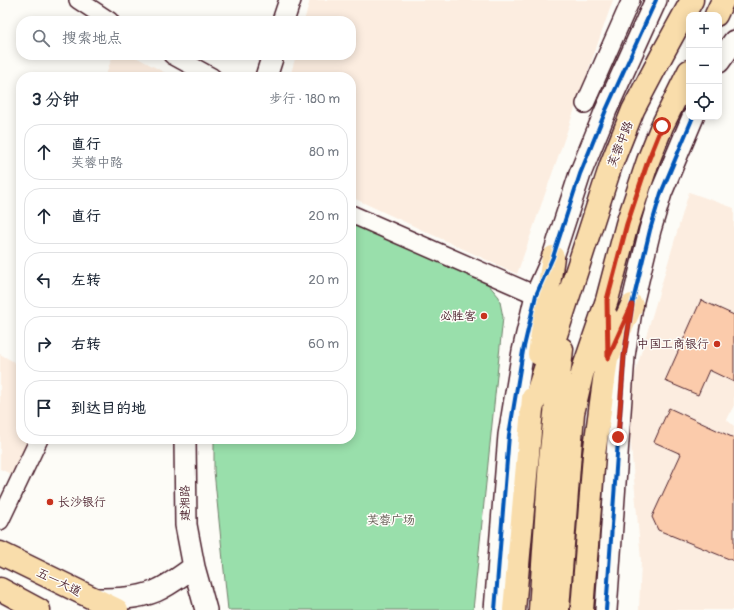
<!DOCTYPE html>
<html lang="zh">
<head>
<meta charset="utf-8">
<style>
	body { margin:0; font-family:Pangolin,"LXGW WenKai TC",sans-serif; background:#f6f6f7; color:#1f2937 }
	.controls { position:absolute; right:12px; top:12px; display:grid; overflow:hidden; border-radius:8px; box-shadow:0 2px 10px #0003 }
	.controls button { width:36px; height:36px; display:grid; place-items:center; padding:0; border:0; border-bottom:1px solid #e0e1e3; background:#fff; color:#1f2937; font:20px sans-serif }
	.stop { position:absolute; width:12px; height:12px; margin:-9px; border:3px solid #c8321e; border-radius:50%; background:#fff }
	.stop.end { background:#c8321e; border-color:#fff; box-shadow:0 1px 4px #0008 }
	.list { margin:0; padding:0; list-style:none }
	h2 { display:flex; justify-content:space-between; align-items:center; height:52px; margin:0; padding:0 16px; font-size:17px }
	h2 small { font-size:13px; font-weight:400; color:#747a83 }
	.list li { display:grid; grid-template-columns:26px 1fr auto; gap:12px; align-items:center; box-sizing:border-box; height:56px; margin:0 8px 8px; padding:0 8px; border:1px solid #e0e1e3; border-radius:16px }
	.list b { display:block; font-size:15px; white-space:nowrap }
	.list p { margin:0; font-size:13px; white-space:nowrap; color:#747a83 }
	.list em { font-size:13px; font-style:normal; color:#747a83 }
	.icon { flex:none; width:22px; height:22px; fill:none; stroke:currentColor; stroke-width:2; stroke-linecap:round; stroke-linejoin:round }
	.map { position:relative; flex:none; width:734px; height:610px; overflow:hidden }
	.search { position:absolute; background:#fff; box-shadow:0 2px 10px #0003; left:16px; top:16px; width:340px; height:44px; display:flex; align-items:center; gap:10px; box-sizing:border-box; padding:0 14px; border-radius:16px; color:#747a83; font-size:15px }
	.panel { position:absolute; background:#fff; box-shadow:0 2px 10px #0003; left:16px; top:72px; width:340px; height:372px; border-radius:16px }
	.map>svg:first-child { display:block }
	.built { fill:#fcede0 }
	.green { fill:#99dfab; stroke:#727f6b }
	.building { fill:#fbcbab; stroke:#4a1f2b }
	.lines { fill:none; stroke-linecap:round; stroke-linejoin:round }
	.minor-casing { stroke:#4a1f2b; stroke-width:20 }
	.tertiary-casing { stroke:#4a1f2b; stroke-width:24 }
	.primary-casing { stroke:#4a1f2b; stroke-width:25 }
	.minor { stroke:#fdfcf7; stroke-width:17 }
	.tertiary { stroke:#fdfcf7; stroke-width:21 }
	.primary { stroke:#f9ddab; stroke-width:22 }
	.cycleway-casing { stroke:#fdfcf7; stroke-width:6 }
	.cycleway { stroke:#0057b8; stroke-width:4 }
	.route { stroke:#c8321e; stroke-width:5 }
	.poi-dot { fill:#c8321e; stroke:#fdfcf7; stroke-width:1.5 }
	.labels { text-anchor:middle; stroke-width:3; stroke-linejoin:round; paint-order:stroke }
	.street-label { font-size:12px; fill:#4a1f2b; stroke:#fdfcf7 }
	.poi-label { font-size:12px; fill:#4a1f2b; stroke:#fdfcf7; text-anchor:end }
	.park-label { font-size:12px; fill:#625951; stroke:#fdfcf7 }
</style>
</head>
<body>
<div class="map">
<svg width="734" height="610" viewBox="0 0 734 610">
	<rect width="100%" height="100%" fill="#fdfcf7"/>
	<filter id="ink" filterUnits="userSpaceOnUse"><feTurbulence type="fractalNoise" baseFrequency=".025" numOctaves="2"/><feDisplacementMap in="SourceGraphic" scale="8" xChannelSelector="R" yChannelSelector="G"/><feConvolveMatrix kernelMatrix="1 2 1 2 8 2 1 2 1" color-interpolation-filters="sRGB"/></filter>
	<g filter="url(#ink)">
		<path class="built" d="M310,0H613L517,274L351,197V77H290L296,55H351V21H304Z
			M113,55H132L173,77H105Z
			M689,192L734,208V405L727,420L734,426V610H639L641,560L627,400Z
			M0,354L21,366V439H31L17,477L0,469Z"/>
		<path class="green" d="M351,221L487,283L499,297L503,317L473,610H228L214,471V439H351Z"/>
		<path class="building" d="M701,300L734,315V382L709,370L698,395L665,381Z
			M669,408L734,438V561L658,530L652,517L681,454L654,442Z"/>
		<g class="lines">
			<g class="minor-casing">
				<path id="minor" d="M78,0L110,21
					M172,55L212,77
					M585,104L631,0
					M351,214L536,295
					M0,521L39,439"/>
			</g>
			<g class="tertiary-casing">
				<path id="tertiary" d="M283,21L290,0
					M719,62L734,41
					M266,77L273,55
					M185,439L186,525L194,567
					M94,599C115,599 137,599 156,591C170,585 182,575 194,567L206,610
					M495,610L509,435L523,351L536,295L553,257L580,174L606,110L656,0
					M606,610L624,356L632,305L650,230L661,193L693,117"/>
			</g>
			<g class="primary-casing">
				<path id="primary" d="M716,15L723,0
					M610,353L632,305
					M539,354L553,257
					M531,412L611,165L633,110L663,53L692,0
					M0,553L117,610
					M0,589L39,610
					M514,610L533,398
					M540,610L550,460L562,349
					M558,610L573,413L583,370L607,300L627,224L648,161L662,126L689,71
					M582,610L594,455L607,358V317"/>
			</g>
			<use href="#minor" class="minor"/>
			<use href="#tertiary" class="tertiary"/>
			<use href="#primary" class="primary"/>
			<g class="cycleway-casing">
				<path id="cycleway" d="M495,610L509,435L523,351L536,295L553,257L580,174L606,110L656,0
					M606,610L624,356L632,305L650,230L661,193L693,117"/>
			</g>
			<use href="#cycleway" class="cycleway"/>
		</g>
	</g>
	<g class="lines" filter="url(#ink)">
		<path class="route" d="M618,437L624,356L632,305L608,358L607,300L627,224L648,161L662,126"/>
	</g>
	<g class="poi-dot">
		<circle cx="484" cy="316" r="4"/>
		<circle cx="717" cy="344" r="4"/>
		<circle cx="50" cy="502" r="4"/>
	</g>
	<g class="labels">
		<g class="street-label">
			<text transform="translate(620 144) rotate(-68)" y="4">芙蓉中路</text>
			<text transform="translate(185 503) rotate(-91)" y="4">建湘路</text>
			<text transform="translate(59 582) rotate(26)" y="4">五一大道</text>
		</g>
		<g class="poi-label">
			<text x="476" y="320">必胜客</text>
			<text x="709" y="348">中国工商银行</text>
			<text x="58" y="506" text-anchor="start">长沙银行</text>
		</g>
		<g class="park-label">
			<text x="391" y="524">芙蓉广场</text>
		</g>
	</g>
</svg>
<div class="controls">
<button>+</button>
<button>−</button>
<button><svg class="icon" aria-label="locate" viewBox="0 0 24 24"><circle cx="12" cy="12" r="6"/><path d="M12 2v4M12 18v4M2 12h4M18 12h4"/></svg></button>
</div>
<div class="stop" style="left:662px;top:126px"></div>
<div class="stop end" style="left:618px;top:437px"></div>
<div class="search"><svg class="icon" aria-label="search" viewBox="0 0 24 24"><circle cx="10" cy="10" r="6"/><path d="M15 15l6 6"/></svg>搜索地点</div>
<section class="panel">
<h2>3 分钟<small>步行 · 180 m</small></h2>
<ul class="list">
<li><svg class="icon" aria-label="ahead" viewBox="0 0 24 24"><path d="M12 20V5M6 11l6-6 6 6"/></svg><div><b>直行</b><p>芙蓉中路</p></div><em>80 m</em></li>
<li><svg class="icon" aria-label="ahead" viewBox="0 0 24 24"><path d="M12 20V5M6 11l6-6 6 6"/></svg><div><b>直行</b></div><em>20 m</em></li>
<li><svg class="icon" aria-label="left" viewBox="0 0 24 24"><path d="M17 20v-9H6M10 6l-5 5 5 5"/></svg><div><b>左转</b></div><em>20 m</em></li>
<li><svg class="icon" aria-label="right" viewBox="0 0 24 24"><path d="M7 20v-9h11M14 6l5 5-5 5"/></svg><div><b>右转</b></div><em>60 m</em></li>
<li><svg class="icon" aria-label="arrive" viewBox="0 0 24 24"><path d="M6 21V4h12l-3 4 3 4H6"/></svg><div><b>到达目的地</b></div></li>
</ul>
</section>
</div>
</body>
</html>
